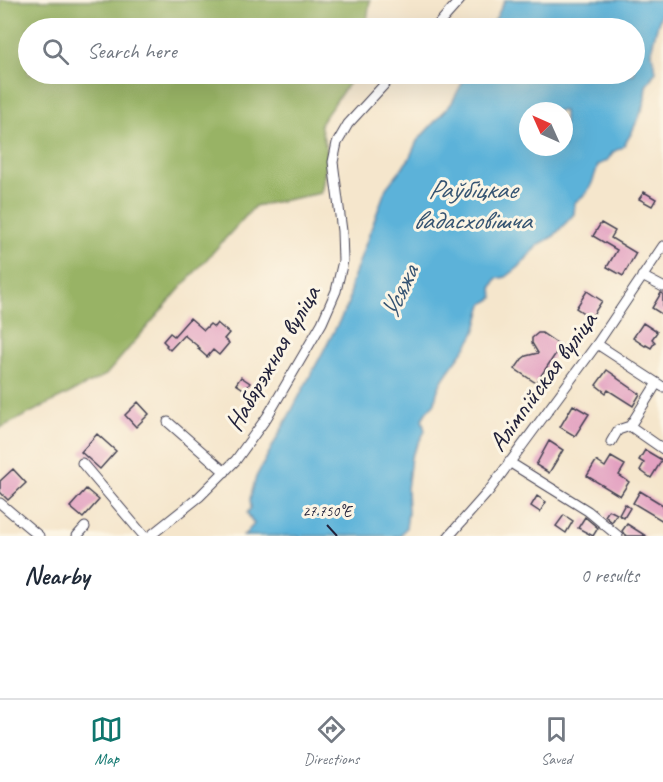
<!DOCTYPE html>
<html lang="en">
<head>
<meta charset="utf-8">
<style>
	body { margin:0; font-family:Caveat,sans-serif; background:#f2f2f3; color:#1f2937 }
	.compass { position:absolute; left:519px; top:102px; width:54px; height:54px; border-radius:50%; background:#fff; box-shadow:0 6px 24px #0002; rotate:315deg }
	.list { margin:0; padding:0; list-style:none }
	h2 { display:flex; justify-content:space-between; align-items:center; height:78px; margin:0; padding:0 24px; font-size:26px }
	h2 small { font-size:20px; font-weight:400; color:#747a83 }
	.icon { flex:none; width:33px; height:33px; fill:none; stroke:currentColor; stroke-width:2; stroke-linecap:round; stroke-linejoin:round }
	.map { position:relative; flex:none; width:663px; height:536px; overflow:hidden }
	.search { position:absolute; background:#fff; box-shadow:0 6px 24px #0002; left:18px; right:18px; top:18px; height:66px; display:flex; align-items:center; gap:15px; box-sizing:border-box; padding:0 21px; border-radius:33px; color:#747a83; font-size:22px }
	.sheet { height:162px; background:#fff }
	nav { display:flex; justify-content:space-around; align-items:center; box-sizing:border-box; height:84px; border-top:2px solid #e0e1e3; background:#fff; font-size:16px; color:#747a83 }
	nav a { display:grid; justify-items:center; gap:3px }
	nav .on { color:#0f766e }
	.map>svg:first-child { display:block }
	.forest { fill:#98b365; stroke:#5d6a50; stroke-width:1.5 }
	.water { fill:#5cb2d9; stroke:#3f6a8a; stroke-width:1.5; fill-rule:evenodd }
	.building { fill:#e3a1c1 }
	.lines { fill:none; stroke-linecap:round; stroke-linejoin:round }
	.minor-casing { stroke:#423f51; stroke-width:11 }
	.minor { stroke:#fff; stroke-width:9 }
	.ticks { fill:none; stroke:#22223b; stroke-width:2 }
	.labels { text-anchor:middle; stroke-width:6; stroke-linejoin:round; paint-order:stroke }
	.street-label { font-size:26px; fill:#22223b; stroke:#fcf5e5 }
	.water-label { font-size:27px; font-style:italic; fill:#365472; stroke:#fcf5e5 }
	.ticks-label { font-size:15px; text-anchor:middle; fill:#22223b; stroke:#fcf5e5; stroke-width:6; stroke-linejoin:round; paint-order:stroke }
</style>
</head>
<body>
<div class="map">
<svg width="663" height="536" viewBox="0 0 663 536">
	<rect width="100%" height="100%" fill="#fcf5e5"/>
	<filter id="ink" filterUnits="userSpaceOnUse"><feTurbulence type="fractalNoise" baseFrequency=".0167" numOctaves="2"/><feDisplacementMap in="SourceGraphic" scale="12" xChannelSelector="R" yChannelSelector="G"/><feConvolveMatrix kernelMatrix="1 2 1 2 8 2 1 2 1" color-interpolation-filters="sRGB"/></filter>
	<filter id="wash" filterUnits="userSpaceOnUse"><feTurbulence type="fractalNoise" baseFrequency=".008" numOctaves="4" result="noise"/><feDisplacementMap in="SourceGraphic" scale="24" xChannelSelector="R" yChannelSelector="G"/><feGaussianBlur stdDeviation="1.35" result="paint"/><feColorMatrix in="noise" values="0 0 0 0 0 0 0 0 0 0 0 0 0 0 0 0 0 1.4 0 .05"/><feComposite in="paint" operator="in"/></filter>
	<g filter="url(#wash)">
		<rect width="100%" height="100%" fill="#f5e6cc"/>
		<path class="forest" d="M0,0H370L366,28H28V74H355L320,124L328,155L321,193L255,206L184,284L106,375L0,428Z"/>
		<path class="water" d="M505,0H663C663,17 652,34 652,52C652,58 655,65 656,71L646,86L644,106L631,134L623,147L613,152L607,161L598,165C592,183 592,191 575,202L574,214L554,236L538,245L519,267L506,277L496,279L492,287L493,298L483,304C480,313 478,324 475,332C465,355 436,377 435,403L427,411L422,419L425,431L411,457L407,489L408,513L406,528L400,536H242L247,532L254,524L247,513L251,508L250,499L256,477L349,303L351,284L386,188L409,159L417,141L451,104L467,74H634V28H491ZM528,111H564V147H528Z"/>
		<g id="blocks">
			<path class="building" d="M644,192L656,199L652,206L639,199Z
				M601,223L615,231L611,238L636,253L623,276L607,267L617,250L593,236Z
				M587,291L602,301L591,318L576,308Z
				M661,293L663,294V315L652,308Z
				M190,318L204,330L210,324L214,327L217,323L229,333L224,339L229,343L219,355L213,350L207,357L198,349L200,348L184,335L170,350L166,346L167,345L163,341L170,333L174,336Z
				M643,323L657,332L652,339L655,342L651,348L646,345L645,346L633,338Z
				M538,333H542L561,346L536,383L515,369L522,359L526,356L538,353L532,343V338Z
				M607,370L617,377V378L640,394L633,406L608,390L606,393L596,385Z
				M241,377L250,383L245,390L236,384Z
				M138,402L149,414L136,427L125,415Z
				M573,405L589,414L575,436L560,427Z
				M97,434L116,451L100,469L81,452Z
				M549,441L563,450L549,473L536,465Z
				M645,450L662,460L651,478L640,470L644,463L639,460Z
				M611,457L625,465L619,475L629,482L620,496L587,476L596,461L605,467Z
				M13,469L26,483L8,500L0,492V481Z
				M86,489L99,500L83,518L70,507Z
				M640,491L663,505V521L633,503Z
				M537,496L546,502L540,512L531,506Z
				M625,504L630,508L624,518L619,515Z
				M609,510L617,514L612,522L605,516Z
				M564,515L573,521L566,533L556,526Z
				M585,517L598,528L593,536L578,528Z
				M627,524L646,536H627L624,534L622,531Z"/>
		</g>
	</g>
	<g filter="url(#ink)">
		<use href="#blocks" fill-opacity="0" stroke="#423f51" stroke-width="1.5"/>
		<g class="lines">
			<g class="minor-casing">
				<path id="minor" d="M435,28L460,0
					M642,276L663,287
					M597,344L663,387
					M168,422L225,472
					M630,426L663,449
					M611,442L618,430L630,426L657,383
					M509,462L588,511L618,536
					M82,463L144,536
					M0,503L39,536
					M77,536L85,527
					M150,536L199,497L236,460L267,417L322,323L336,291L343,261L342,231L333,162L337,143L348,124L394,74
					M449,536L488,492L597,344L663,246"/>
			</g>
			<use href="#minor" class="minor"/>
		</g>
	</g>
	<path class="ticks" d="M327,525L337,536"/>
	<g class="labels">
		<g class="street-label">
			<text transform="translate(272 358) rotate(-60)" y="9">Набярэжная вуліца</text>
			<text transform="translate(542 381) rotate(-54)" y="9">Алімпійская вуліца</text>
		</g>
		<g class="water-label">
			<text x="472" y="198">Раўбіцкае<tspan x="472" dy="31">вадасховішча</tspan></text>
			<text transform="translate(399 292) rotate(-65)" y="9">Усяжа</text>
		</g>
	</g>
	<g class="ticks-label">
		<text x="327" y="516">27.750°E</text>
	</g>
</svg>
<svg class="compass" viewBox="-18 -18 36 36"><path d="M0-13l5 13h-10z" fill="#e53935"/><path d="M0 13l5-13h-10z" fill="#747a83"/></svg>
<div class="search"><svg class="icon" aria-label="search" viewBox="0 0 24 24"><circle cx="10" cy="10" r="6"/><path d="M15 15l6 6"/></svg>Search here</div>
</div>
<section class="sheet">
<h2>Nearby<small>0 results</small></h2>
<ul class="list">
</ul>
</section>
<nav>
<a class="on"><svg class="icon" aria-label="map" viewBox="0 0 24 24"><path d="M3 6l6-2 6 2 6-2v14l-6 2-6-2-6 2zM9 4v14M15 6v14"/></svg>Map</a>
<a><svg class="icon" aria-label="directions" viewBox="0 0 24 24"><path d="M12 3l9 9-9 9-9-9zM9 14v-3h6M13 9l2 2-2 2"/></svg>Directions</a>
<a><svg class="icon" aria-label="saved" viewBox="0 0 24 24"><path d="M7 4h10v16l-5-4-5 4z"/></svg>Saved</a>
</nav>
</body>
</html>
